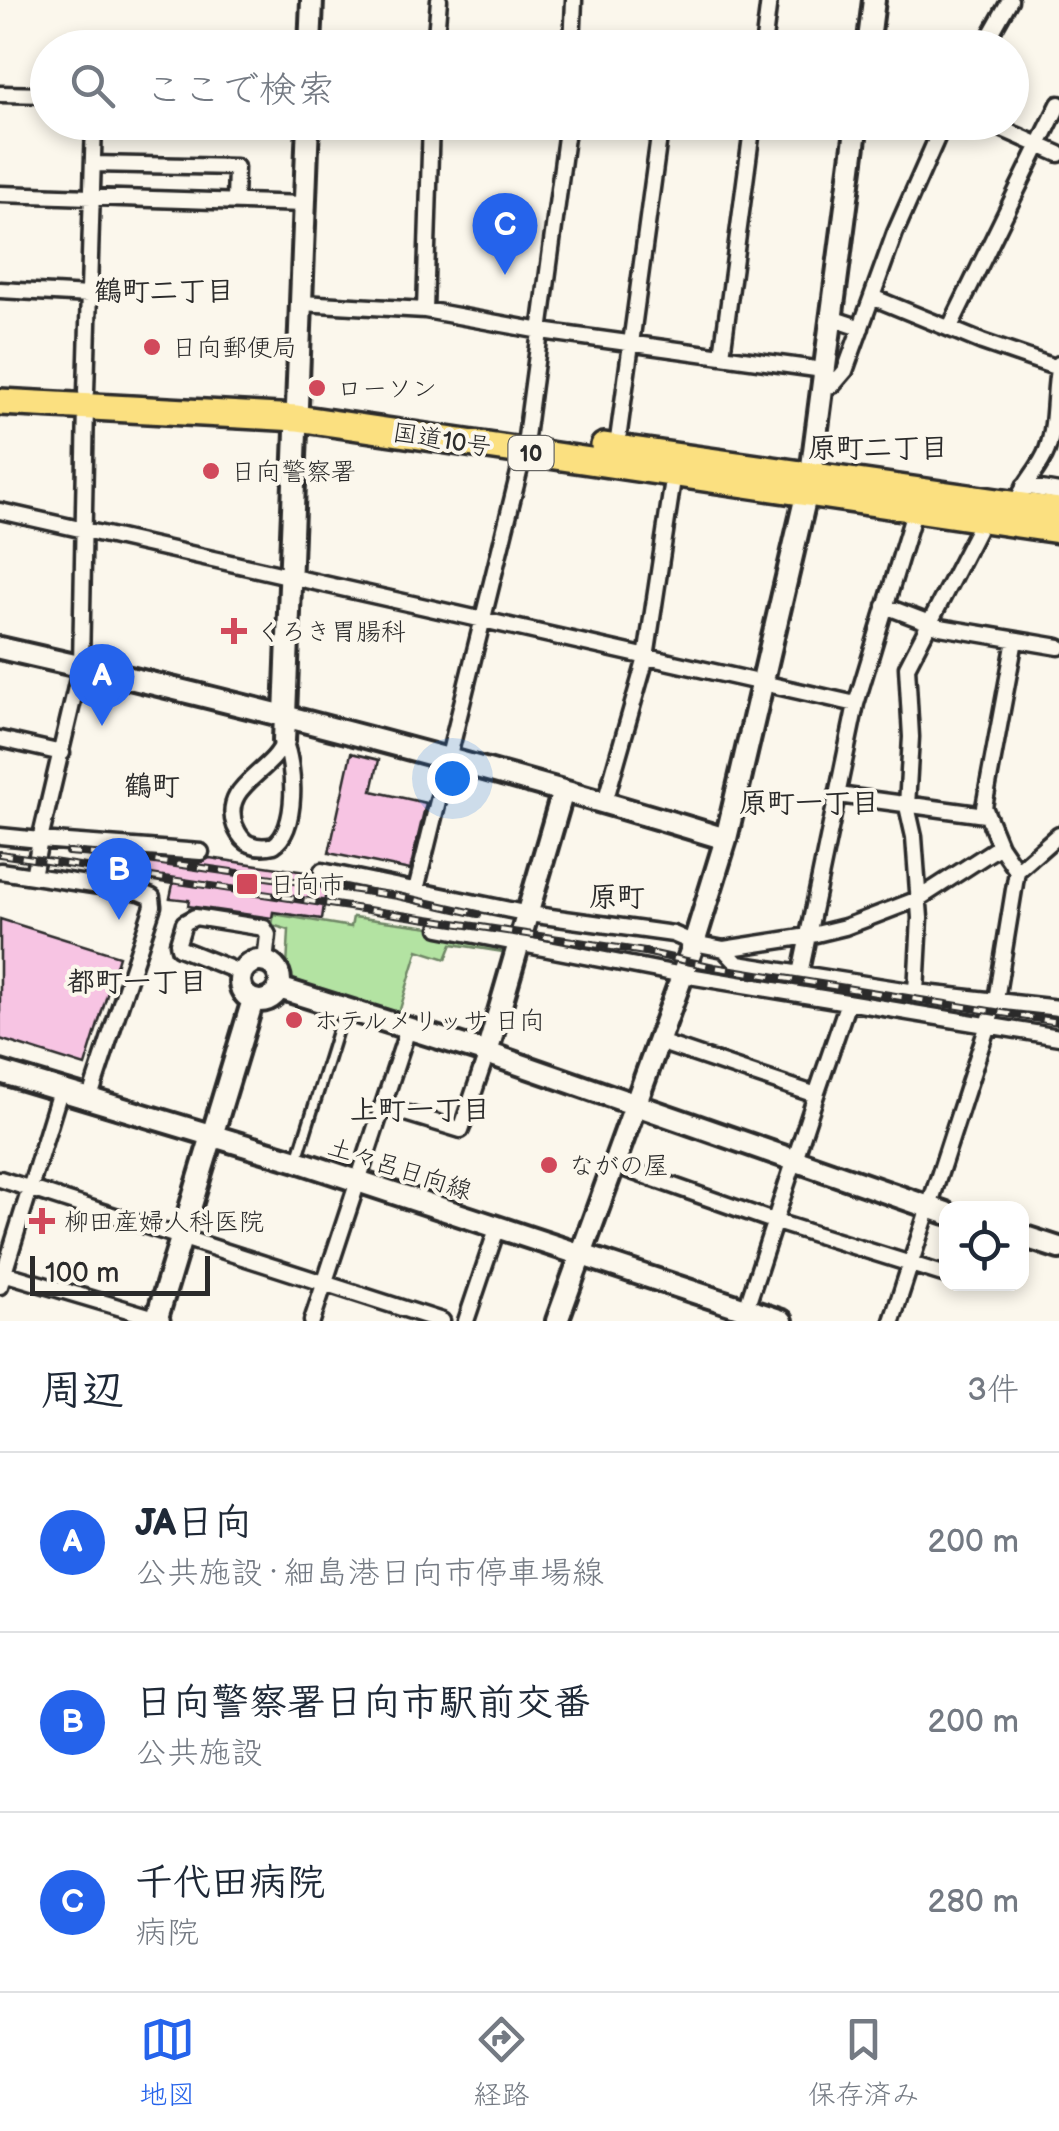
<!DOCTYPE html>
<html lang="ja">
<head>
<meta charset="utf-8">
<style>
	body { margin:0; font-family:"Balsamiq Sans","Klee One",sans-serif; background:#f6f6f7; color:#1f2937 }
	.controls { position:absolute; right:30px; bottom:30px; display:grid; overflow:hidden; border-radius:20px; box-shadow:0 5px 15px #0003 }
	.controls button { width:90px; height:90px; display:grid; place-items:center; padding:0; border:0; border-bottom:2px solid #e0e1e3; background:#fff; color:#1f2937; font:50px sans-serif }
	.scale { position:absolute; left:30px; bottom:25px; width:180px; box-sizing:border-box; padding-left:10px; border:5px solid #2b2b2b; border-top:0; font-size:28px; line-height:35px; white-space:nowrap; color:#2b2b2b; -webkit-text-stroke:8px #fbf7ec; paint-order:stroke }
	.you { position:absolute; left:452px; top:778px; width:35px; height:35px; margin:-25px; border:8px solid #fff; border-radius:50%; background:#1a73e8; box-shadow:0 0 0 15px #1a73e833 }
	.badge { display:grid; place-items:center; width:65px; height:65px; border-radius:50%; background:#2563eb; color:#fff; font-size:32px; font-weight:700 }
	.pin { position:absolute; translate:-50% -82px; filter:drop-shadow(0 2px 5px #0008) }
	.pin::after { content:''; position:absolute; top:52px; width:35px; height:30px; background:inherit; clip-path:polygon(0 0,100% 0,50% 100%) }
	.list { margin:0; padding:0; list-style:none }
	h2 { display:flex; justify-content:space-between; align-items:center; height:130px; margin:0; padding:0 40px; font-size:42px }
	h2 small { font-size:32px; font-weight:400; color:#747a83 }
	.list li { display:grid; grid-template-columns:65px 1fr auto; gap:30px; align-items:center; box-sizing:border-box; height:180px; padding:0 40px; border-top:2px solid #e0e1e3 }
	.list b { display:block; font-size:38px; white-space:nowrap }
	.list p { margin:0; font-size:32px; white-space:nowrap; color:#747a83 }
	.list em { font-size:32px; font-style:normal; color:#747a83 }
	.icon { flex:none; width:55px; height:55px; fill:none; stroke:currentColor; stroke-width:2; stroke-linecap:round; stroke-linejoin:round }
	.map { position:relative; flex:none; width:1059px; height:1321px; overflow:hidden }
	.search { position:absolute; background:#fff; box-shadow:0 5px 15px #0003; left:30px; right:30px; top:30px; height:110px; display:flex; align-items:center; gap:25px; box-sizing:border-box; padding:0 35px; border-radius:55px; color:#747a83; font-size:38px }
	.sheet { height:670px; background:#fff }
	nav { display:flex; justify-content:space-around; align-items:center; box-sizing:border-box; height:140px; border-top:2px solid #e0e1e3; background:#fff; font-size:28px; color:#747a83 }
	nav a { display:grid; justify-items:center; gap:5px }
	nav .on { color:#2563eb }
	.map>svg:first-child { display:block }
	.green { fill:#b3e3a2; stroke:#6f8766; stroke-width:2.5 }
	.building { fill:#f7c4e3; stroke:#2b2b2b; stroke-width:2.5 }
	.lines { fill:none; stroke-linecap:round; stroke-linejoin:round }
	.lane-casing { stroke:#2b2b2b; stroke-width:15 }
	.street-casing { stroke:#2b2b2b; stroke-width:21 }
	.secondary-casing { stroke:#2b2b2b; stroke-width:28 }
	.highway-casing { stroke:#2b2b2b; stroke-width:32 }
	.lane { stroke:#fbf7ec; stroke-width:8 }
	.street { stroke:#fbf7ec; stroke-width:14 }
	.secondary { stroke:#fbf7ec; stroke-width:20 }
	.highway { stroke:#fbe080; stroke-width:25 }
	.rail-casing { stroke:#2b2b2b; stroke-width:8 }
	.rail { stroke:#fbf7ec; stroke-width:4; stroke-dasharray:11; stroke-linecap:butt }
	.poi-dot { fill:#d1495b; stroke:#fbf7ec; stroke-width:4 }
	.labels { text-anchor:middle; stroke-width:8; stroke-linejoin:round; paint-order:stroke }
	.shield { fill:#fbf7ec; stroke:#696865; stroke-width:2.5 }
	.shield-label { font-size:22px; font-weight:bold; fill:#2b2b2b }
	.poi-label { font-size:25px; fill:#2b2b2b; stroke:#fbf7ec; text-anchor:start }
	.street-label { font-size:25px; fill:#2b2b2b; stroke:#fbf7ec }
	.neighbourhood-label { font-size:28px; font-weight:bold; fill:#2b2b2b; stroke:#fbf7ec }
</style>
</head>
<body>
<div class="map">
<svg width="1059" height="1321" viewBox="0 0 1059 1321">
	<rect width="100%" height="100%" fill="#fbf7ec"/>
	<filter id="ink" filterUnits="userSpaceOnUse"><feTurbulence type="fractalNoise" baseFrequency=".01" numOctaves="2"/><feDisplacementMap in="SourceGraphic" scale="20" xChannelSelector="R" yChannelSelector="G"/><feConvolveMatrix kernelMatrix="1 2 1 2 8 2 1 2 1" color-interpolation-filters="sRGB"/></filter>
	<g filter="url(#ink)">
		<path class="green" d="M274,914L351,927L353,917L431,927V931L503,946V952L452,944L446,959L418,950L398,1016L292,979L287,968L289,930L272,925Z"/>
		<path class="building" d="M351,753L379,760L372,791L426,803L410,870L329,853Z
			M126,857L200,863L210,858L312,873L316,879L327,883L322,919L273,912L272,918L188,906L189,900L170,898L173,884L123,876Z
			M0,919L119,956L85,1066L0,1039Z"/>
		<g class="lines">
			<g class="lane-casing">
				<path id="lane" d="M298,1157L344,1009"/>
			</g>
			<g class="street-casing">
				<path id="street" d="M435,48L439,0
					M572,48L574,0
					M763,48L769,0
					M983,48L1010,0
					M0,94L48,95
					M987,122L1059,154
					M93,164L236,167L235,202
					M0,194L305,204
					M0,290L89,295
					M872,297L982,342L1058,368
					M301,303L425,310L541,331L823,370
					M425,310L431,122
					M831,318L861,328
					M950,327L1059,104
					M722,355L753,122
					M821,388L833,385L845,371L895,233L944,122
					M86,392L94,122
					M617,447L661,122
					M1024,486L1059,492
					M1016,505C1022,484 1039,471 1047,450C1057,422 1053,392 1059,364
					M0,511L856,704
					M979,519L977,531L907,667L911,737L907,806L914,837L920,918L916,992L1059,1008
					M885,606L940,627L1059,647
					M0,739L62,753
					M284,741C295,765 298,829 274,845C266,847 257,847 250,844C242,841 238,833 235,826C220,785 273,773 284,741Z
					M838,795L985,815
					M605,802L646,658L674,473
					M0,836L40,840L81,666L86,405
					M1000,846L1017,871
					M0,871L140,892L152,897L153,906L90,1097
					M322,871L529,914L673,934L694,943L724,949L808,936L845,927L918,899L1000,846L984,807L1015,640
					M33,876L40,840L201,852
					M416,890L524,452L568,122
					M439,928L683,975L1059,1037
					M724,949L738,964L916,992
					M242,973L179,948L178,943L184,923L195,917L264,928L268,935L265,962
					M800,974L856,704L915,509
					M659,1042L816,1095L742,1321
					M816,1095L848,1002
					M382,1106L461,1130L487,1053
					M614,1165L776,1222L946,1275
					M0,1179L442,1321
					M0,1272L162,1320
					M0,1286L60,1091
					M312,1321L408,1029
					M466,1321L498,1226
					M892,1321L996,1000L1017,871L1059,834"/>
			</g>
			<g class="secondary-casing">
				<path id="secondary" d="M310,48L312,0
					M868,48L874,0
					M0,648C244,703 486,766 726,839
					M284,741L308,122
					M240 981a20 20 0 1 1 40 0a20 20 0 1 1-40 0Z
					M279,988L487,1053L946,1213
					M487,1053L563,791
					M0,1072L297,1161L782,1321
					M1022,1236L1059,1248
					M156,1321L253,1000
					M557,1321L694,943L726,839L811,474L857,122"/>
			</g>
			<g class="highway-casing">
				<path id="highway" d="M0,402L297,418L1059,530
					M604,446L1059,511"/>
			</g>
			<use href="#lane" class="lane"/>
			<use href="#street" class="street"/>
			<use href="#secondary" class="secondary"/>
			<use href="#highway" class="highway"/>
			<g class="rail-casing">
				<path id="rail" d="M68,852L120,856L398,896L478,914
					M0,854L645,952L714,967L1059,1022"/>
			</g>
			<use href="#rail" class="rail"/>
		</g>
	</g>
	<g class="poi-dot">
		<circle cx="152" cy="347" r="10"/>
		<circle cx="317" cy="388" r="10"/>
		<circle cx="211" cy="471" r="10"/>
		<path d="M229 616h10v10h10v10h-10v10h-10v-10h-10v-10h10z"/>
		<rect x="235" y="872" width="24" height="24" rx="5"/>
		<circle cx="294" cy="1020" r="10"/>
		<circle cx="549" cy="1165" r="10"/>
		<path d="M37 1206h10v10h10v10h-10v10h-10v-10h-10v-10h10z"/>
	</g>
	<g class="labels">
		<rect class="shield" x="508.5" y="436" width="45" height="34" rx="8"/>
		<g class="shield-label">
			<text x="531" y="461">10</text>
		</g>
		<g class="poi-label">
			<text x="172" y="356">日向郵便局</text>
			<text x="337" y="397">ローソン</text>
			<text x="231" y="480">日向警察署</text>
			<text x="256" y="640">くろき胃腸科</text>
			<text x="270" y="893">日向市</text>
			<text x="314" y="1029">ホテルメリッサ 日向</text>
			<text x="569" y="1174">ながの屋</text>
			<text x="64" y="1230">柳田産婦人科医院</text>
		</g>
		<g class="street-label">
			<text transform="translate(442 439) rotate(9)" y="9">国道10号</text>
			<text transform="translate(400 1168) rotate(18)" y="9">土々呂日向線</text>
		</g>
		<g class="neighbourhood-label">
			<text x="164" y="300">鶴町二丁目</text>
			<text x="878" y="457">原町二丁目</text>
			<text x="152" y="795">鶴町</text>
			<text x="809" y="812">原町一丁目</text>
			<text x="617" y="906">原町</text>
			<text x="137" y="991">都町一丁目</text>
			<text x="420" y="1119">上町一丁目</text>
		</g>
	</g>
</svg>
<div class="controls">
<button><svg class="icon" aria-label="locate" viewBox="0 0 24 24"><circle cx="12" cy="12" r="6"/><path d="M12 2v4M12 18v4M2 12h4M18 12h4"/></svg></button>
</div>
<div class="scale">100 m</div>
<div class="you"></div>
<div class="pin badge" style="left:102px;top:726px">A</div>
<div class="pin badge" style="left:119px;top:920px">B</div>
<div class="pin badge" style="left:505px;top:275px">C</div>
<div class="search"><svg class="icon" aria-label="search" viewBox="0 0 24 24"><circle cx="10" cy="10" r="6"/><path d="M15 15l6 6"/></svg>ここで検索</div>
</div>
<section class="sheet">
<h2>周辺<small>3件</small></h2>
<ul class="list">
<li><span class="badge">A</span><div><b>JA日向</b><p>公共施設 · 細島港日向市停車場線</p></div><em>200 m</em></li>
<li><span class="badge">B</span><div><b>日向警察署日向市駅前交番</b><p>公共施設</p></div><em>200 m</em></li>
<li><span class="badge">C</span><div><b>千代田病院</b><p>病院</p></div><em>280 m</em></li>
</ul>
</section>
<nav>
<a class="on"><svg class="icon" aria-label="map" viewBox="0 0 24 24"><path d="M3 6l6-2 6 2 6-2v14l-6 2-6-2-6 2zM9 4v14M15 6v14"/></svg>地図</a>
<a><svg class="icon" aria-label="directions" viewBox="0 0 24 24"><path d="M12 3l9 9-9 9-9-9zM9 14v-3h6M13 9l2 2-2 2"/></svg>経路</a>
<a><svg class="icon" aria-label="saved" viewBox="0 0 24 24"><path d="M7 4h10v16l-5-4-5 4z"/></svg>保存済み</a>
</nav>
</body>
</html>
